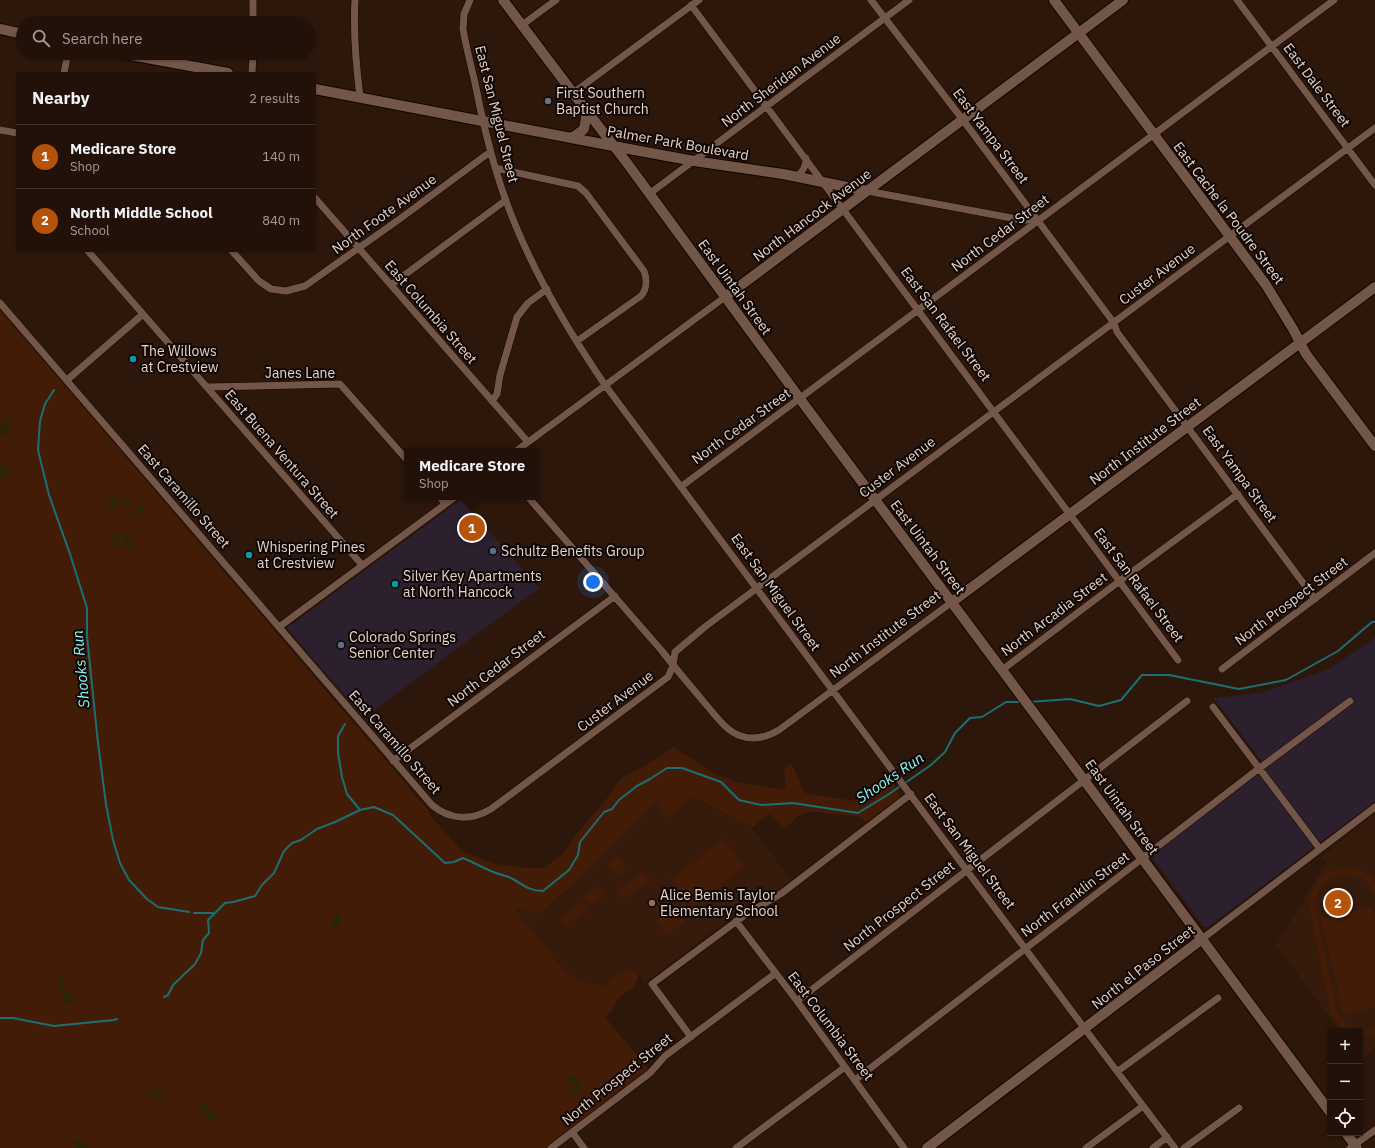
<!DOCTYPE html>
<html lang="en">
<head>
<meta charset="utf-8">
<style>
	body { margin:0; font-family:"IBM Plex Sans",sans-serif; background:#2a1a12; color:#f1f3f6 }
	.controls { position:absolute; right:12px; bottom:12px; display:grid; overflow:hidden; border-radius:0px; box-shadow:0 1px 3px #0004 }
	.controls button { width:36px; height:36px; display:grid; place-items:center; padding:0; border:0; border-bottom:1px solid #3f3129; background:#221108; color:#f1f3f6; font:20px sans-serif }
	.you { position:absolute; left:593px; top:582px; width:14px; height:14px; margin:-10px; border:3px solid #fff; border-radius:50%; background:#1a73e8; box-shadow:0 0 0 6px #1a73e833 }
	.badge { display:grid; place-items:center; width:26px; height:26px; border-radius:50%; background:#b45309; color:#fff; font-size:13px; font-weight:700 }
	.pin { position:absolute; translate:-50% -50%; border:2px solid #fff; box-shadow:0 1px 4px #0006 }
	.popup { position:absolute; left:404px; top:448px; width:136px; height:52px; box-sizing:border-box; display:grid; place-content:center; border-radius:0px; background:#221108; filter:drop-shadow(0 1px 3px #0005); font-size:13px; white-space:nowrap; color:#a29d9c }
	.popup b { font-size:15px; color:#f1f3f6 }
	.popup::after { content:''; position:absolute; left:50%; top:100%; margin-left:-8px; border:8px solid transparent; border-top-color:#221108 }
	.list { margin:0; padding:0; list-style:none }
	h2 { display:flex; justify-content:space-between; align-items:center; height:52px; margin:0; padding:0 16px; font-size:17px }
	h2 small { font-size:13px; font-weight:400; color:#a29d9c }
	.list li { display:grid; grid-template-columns:26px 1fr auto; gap:12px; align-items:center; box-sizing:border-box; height:64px; padding:0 16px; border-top:1px solid #3f3129 }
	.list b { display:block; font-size:15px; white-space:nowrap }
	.list p { margin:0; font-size:13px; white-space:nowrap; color:#a29d9c }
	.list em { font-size:13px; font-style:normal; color:#a29d9c }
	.icon { flex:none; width:22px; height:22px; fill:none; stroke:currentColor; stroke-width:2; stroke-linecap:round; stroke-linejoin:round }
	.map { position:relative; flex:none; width:1375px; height:1148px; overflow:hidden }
	.search { position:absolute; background:#221108; box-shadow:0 1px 3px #0004; left:16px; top:16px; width:300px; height:44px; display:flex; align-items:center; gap:10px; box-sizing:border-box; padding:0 14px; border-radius:22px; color:#a29d9c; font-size:15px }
	.panel { position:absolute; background:#221108; box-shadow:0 1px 3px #0004; left:16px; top:72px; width:300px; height:180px; border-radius:0px }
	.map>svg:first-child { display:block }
	.commercial { fill:#2c202e }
	.built { fill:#361a0b }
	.green { fill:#421c07 }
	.sand { fill:#2c2403 }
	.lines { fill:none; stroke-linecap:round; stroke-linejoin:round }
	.stream { stroke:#1c6f73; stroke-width:2 }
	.street-casing { stroke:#140300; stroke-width:8 }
	.secondary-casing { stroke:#140300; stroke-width:12 }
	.street { stroke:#725749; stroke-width:7 }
	.secondary { stroke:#725749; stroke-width:10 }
	.worship-dot { fill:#6b7280; stroke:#0f0603; stroke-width:1.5 }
	.culture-dot { fill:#0f9aa8; stroke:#0f0603; stroke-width:1.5 }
	.service-dot { fill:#5c6f8a; stroke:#0f0603; stroke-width:1.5 }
	.education-dot { fill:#8d6e63; stroke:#0f0603; stroke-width:1.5 }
	.labels { text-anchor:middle; stroke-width:4; stroke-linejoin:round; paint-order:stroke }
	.street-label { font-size:14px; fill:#e5d5cd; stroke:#0f0603 }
	.poi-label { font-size:14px; fill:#e5d5cd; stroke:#0f0603; text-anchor:start }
	.water-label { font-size:15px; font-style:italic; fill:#8cf8fc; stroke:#0f0603 }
</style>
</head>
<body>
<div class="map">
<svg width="1375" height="1148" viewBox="0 0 1375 1148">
	<rect width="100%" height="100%" fill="#2d170b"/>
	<path class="commercial" d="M460,500L477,517L539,588L364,718L287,628Z
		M1375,638V801L1208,927H1204L1154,860L1153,857L1155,854L1266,767L1214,698L1261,693L1327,670Z"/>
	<path class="built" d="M691,796L752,828L793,882L748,905L645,982L639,974L596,1007L512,907H517L539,915L582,877L655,801Z
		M1375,814V1048L1361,1059L1360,1031H1340L1276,945L1327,861L1322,859L1321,857Z"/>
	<path class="green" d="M0,310L429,811L430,815L462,851L495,864L537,869L543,868L563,854L577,833L605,801L619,780L648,764L673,747L715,774L736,782L786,790L784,768L791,763L805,793L855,801L888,773L900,797L866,822L861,817L829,814L812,811L798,816L785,829L769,814L752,828L692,796L668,819L655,802L582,877L538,915L517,907H513L567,973L581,982L604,986L615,977L629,969L639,974L634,988C624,993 615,999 613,1010L605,1017L649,1070L545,1148H0Z
		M723,839L744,866L692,907L671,880Z
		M618,856L627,869L616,876L607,863Z
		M1350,868C1358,869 1372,873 1375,882C1375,886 1375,892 1375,896C1362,860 1311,872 1316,910L1338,1014C1346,1027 1360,1032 1375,1028V1035L1360,1036V1031L1345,1030L1338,1024L1331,1014L1309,906C1310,882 1326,868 1350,868Z
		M643,871L650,881L623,900L616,891Z
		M597,886L604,895L591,905L584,896Z
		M582,901L589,910L565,926L560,919Z
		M673,906L685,922L667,935L655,920Z
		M1371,907L1375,922V1007L1343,1014L1321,918Z"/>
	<path class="sand" d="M5,418L10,419V430L6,435L0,434V427Z
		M5,462L10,471L6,478L0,481V470L3,467L1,464Z
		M114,494L117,495L120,499L126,497L129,499L131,503L128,505L121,503H116L115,505L116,509V510H112L108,501L113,498Z
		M140,504L143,506L144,508L148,510L150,512L149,514H135L138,509L137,506Z
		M118,533L120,535L118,540L120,544L118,547L114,546L113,541L107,539L110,535L114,536Z
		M124,533H126L129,536V540L133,545L131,547H123L125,541L122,535Z
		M336,913H339L341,915C341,921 339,926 333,928H331L330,926L334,921V916Z
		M60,972L63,976C61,992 75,991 73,1002L69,1005L64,1002L61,990L56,988L55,986L59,980L57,974Z
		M571,1075L575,1076V1080L579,1083V1092C577,1094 572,1093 570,1091L573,1087L567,1078Z
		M155,1088L165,1097L164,1100L161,1102L155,1095H147L145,1092L148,1089L151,1090Z
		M203,1102L206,1106L208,1107L212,1113L219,1115L215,1121L212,1122C206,1118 201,1112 199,1106L200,1103Z
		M75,1139L89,1145V1148H76L73,1143Z"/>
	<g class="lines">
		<path class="stream" d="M54,390L45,404L40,421L38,450L49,495L70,554L87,608V636L98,743L106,804L113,840L120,863L129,880L147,899L158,907L189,912
			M1029,702L1070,699L1099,706L1121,700L1142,675H1169L1239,689L1286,680L1338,651L1372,622H1375
			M345,724L338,736V753L342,777L347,794L360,810
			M194,913H213
			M164,997L168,995L173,985L195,964L201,953L203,940L209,933L208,920L225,903L233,902L255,896L262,885L274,873L284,851L292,843L301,840L317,829L335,822L360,810L374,807L393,815L445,863L454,862L463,858C473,862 481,867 491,871C497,874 503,875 509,877C522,883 527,891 543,891L569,870L578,855L580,842L604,812L612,809L619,800L637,786L650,779L667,768H682L721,782L739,800L761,805L793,803L858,813L889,794L931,765L945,752L955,733L970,718L982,717L1006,702H1021
			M0,1018H13L54,1026L114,1020L117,1019"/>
		<g class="street-casing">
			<path id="street" d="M355,0C353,33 356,65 360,97
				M470,0L464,14L463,29C466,47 471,65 475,83C481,114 488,144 497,174C520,250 561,320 605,385L1085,1029L1175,1148
				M871,0L963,120L1114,323L1117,332L1315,599
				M1237,0L1375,185
				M691,5L1178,660
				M253,23V0
				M522,25L556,0
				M64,73L68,53
				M252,73L253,53
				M573,93L699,0
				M0,130L17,133
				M495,168L578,186L586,193L644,271C647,279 647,289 641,296L577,341
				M796,177C803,172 806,167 806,158
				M867,191L1017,219L1037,221
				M649,194L909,0
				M315,198L528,442
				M88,251L362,565
				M232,251L259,281L271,289L286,291L305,286L401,218L490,152
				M391,285L506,200
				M0,303L432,805C450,820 471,821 491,809L668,677L673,666L675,652L706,626L1375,128
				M67,380L143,314
				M207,387L340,384L407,460
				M492,401L497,394L500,375L517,317L528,303L547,289
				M516,451L725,297
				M682,486L1334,0
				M440,497L445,504
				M528,497L662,651C675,668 689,684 703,701C714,713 725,731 741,736C755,741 767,737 779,730L952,602
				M279,627L455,497
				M1222,669L1375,553
				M1002,670L1125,577L1238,494
				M1213,707L1320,849
				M393,761L615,596
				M736,921L797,1001L904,1148
				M1202,939L1375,807
				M797,1001L1187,701
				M691,1037L652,984L745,915L782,893L911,794
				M1118,1071L1218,998
				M855,1080L1253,773L1350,701
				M572,1132L584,1148
				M551,1148L650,1073L665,1056L776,973
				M736,1148L845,1067
				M1086,1148L1143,1106
				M1153,1148L1167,1137
				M1184,1148L1239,1108
				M1350,1148L1375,1130"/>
		</g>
		<g class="secondary-casing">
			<path id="secondary" d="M503,0L573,93L627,163L806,407L1084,780L1330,1112
				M1054,0L1266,285L1293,329L1306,354L1375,446
				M0,29L23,34
				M120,53L228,73
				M315,89L613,146L694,161L783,174L867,191
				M570,138L575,136L584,129L587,112
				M725,297L1123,0
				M952,602L1375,287
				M1346,1133L1357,1148
				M927,1148L1202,939"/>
		</g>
		<use href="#street" class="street"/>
		<use href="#secondary" class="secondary"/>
	</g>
	<circle class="worship-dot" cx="548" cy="101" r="4"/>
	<g class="culture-dot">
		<circle cx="133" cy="359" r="4"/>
		<circle cx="249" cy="555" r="4"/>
		<circle cx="395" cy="584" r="4"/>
	</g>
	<g class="service-dot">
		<circle cx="493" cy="551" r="4"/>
		<circle cx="341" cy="645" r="4"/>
	</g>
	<circle class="education-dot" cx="652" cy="903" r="4"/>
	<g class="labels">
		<g class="street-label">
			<text transform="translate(781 80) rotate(-37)" y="5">North Sheridan Avenue</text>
			<text transform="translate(1317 85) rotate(53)" y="5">East Dale Street</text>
			<text transform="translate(497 114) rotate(76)" y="5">East San Miguel Street</text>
			<text transform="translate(991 136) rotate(53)" y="5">East Yampa Street</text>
			<text transform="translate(678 143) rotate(10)" y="5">Palmer Park Boulevard</text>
			<text transform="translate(1229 213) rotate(53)" y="5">East Cache la Poudre Street</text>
			<text transform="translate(384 214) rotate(-36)" y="5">North Foote Avenue</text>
			<text transform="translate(812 215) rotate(-37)" y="5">North Hancock Avenue</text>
			<text transform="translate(1000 233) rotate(-37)" y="5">North Cedar Street</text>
			<text transform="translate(1157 274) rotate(-37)" y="5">Custer Avenue</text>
			<text transform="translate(735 287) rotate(54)" y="5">East Uintah Street</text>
			<text transform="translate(431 312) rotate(49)" y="5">East Columbia Street</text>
			<text transform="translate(946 324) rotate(53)" y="5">East San Rafael Street</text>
			<text x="300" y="378">Janes Lane</text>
			<text transform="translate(741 426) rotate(-36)" y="5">North Cedar Street</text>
			<text transform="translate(1145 441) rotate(-37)" y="5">North Institute Street</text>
			<text transform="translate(282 454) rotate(49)" y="5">East Buena Ventura Street</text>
			<text transform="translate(897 467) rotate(-37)" y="5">Custer Avenue</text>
			<text transform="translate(1240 474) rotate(54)" y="5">East Yampa Street</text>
			<text transform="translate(184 496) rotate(49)" y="5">East Caramillo Street</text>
			<text transform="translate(928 547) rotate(53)" y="5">East Uintah Street</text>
			<text transform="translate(1139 585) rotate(53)" y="5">East San Rafael Street</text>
			<text transform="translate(776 592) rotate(54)" y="5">East San Miguel Street</text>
			<text transform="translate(1291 601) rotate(-37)" y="5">North Prospect Street</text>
			<text transform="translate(1054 614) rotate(-37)" y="5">North Arcadia Street</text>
			<text transform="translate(885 634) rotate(-37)" y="5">North Institute Street</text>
			<text transform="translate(496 668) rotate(-37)" y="5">North Cedar Street</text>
			<text transform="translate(615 701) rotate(-37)" y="5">Custer Avenue</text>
			<text transform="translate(395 742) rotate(49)" y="5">East Caramillo Street</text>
			<text transform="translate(1122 807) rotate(54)" y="5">East Uintah Street</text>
			<text transform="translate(970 851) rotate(53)" y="5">East San Miguel Street</text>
			<text transform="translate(1075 894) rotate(-37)" y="5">North Franklin Street</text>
			<text transform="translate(899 906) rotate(-38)" y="5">North Prospect Street</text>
			<text transform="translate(1143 967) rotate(-38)" y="5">North el Paso Street</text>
			<text transform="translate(831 1026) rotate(53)" y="5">East Columbia Street</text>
			<text transform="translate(617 1079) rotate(-39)" y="5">North Prospect Street</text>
		</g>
		<g class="poi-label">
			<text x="556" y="98">First Southern<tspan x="556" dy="16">Baptist Church</tspan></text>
			<text x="141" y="356">The Willows<tspan x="141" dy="16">at Crestview</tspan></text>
			<text x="257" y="552">Whispering Pines<tspan x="257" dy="16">at Crestview</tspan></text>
			<text x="501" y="556">Schultz Benefits Group</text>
			<text x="403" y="581">Silver Key Apartments<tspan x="403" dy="16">at North Hancock</tspan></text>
			<text x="349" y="642">Colorado Springs<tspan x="349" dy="16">Senior Center</tspan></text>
			<text x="660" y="900">Alice Bemis Taylor<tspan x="660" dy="16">Elementary School</tspan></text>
		</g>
		<g class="water-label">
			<text transform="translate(81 669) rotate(-95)" y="5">Shooks Run</text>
			<text transform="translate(890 778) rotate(-34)" y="5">Shooks Run</text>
		</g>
	</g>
</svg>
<div class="controls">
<button>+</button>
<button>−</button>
<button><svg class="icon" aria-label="locate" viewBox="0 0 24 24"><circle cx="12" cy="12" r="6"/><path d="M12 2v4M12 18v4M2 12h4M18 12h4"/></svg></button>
</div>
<div class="you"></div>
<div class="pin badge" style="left:472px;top:528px">1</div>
<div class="popup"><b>Medicare Store</b>Shop</div>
<div class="pin badge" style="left:1338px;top:903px">2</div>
<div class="search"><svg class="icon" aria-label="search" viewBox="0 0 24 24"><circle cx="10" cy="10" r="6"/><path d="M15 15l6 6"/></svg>Search here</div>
<section class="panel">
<h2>Nearby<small>2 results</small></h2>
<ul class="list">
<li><span class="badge">1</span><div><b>Medicare Store</b><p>Shop</p></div><em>140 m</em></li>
<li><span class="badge">2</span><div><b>North Middle School</b><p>School</p></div><em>840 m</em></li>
</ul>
</section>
</div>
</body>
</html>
